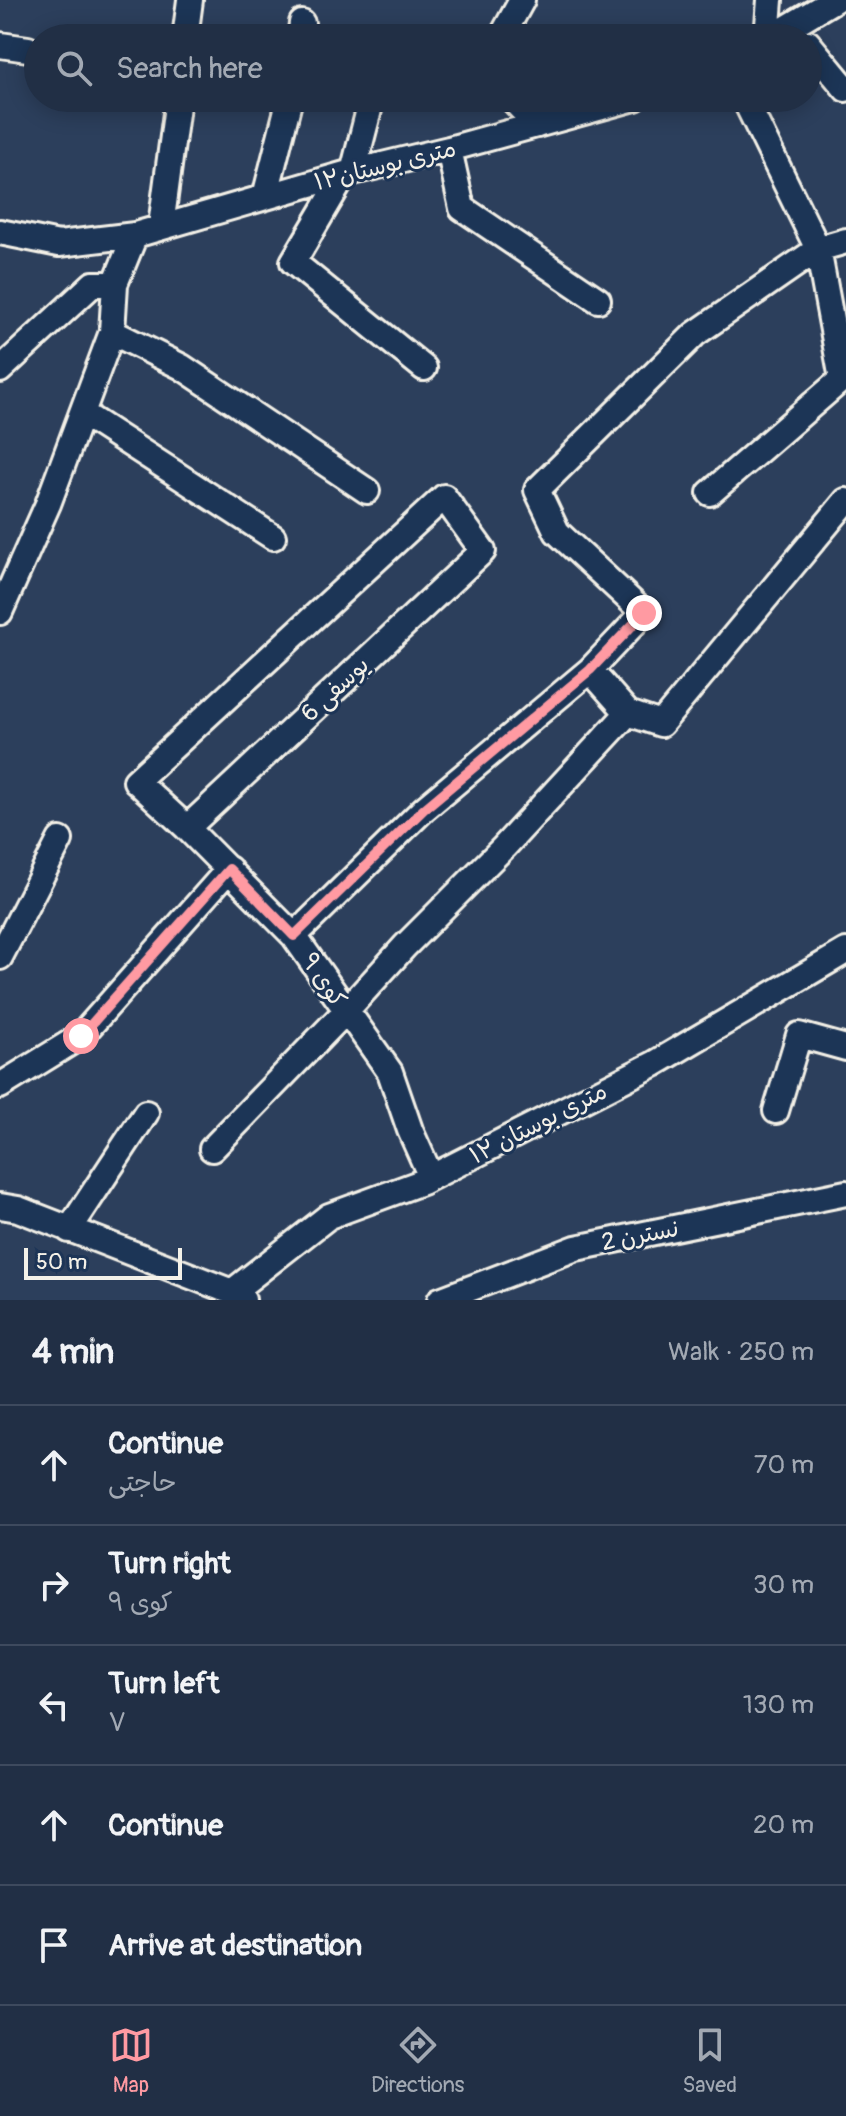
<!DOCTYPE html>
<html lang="en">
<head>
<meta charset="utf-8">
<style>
	body { margin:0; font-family:Pangolin,"Playpen Sans Arabic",sans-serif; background:#2d3b50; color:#f1f3f6 }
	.scale { position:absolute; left:24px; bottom:20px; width:158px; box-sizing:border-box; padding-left:8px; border:4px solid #f4f1e8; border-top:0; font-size:22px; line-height:28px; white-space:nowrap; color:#f4f1e8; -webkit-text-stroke:6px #1d3557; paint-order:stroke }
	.stop { position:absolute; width:24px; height:24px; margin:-18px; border:6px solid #ff9aa2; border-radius:50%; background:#fff }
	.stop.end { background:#ff9aa2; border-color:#fff; box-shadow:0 2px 8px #0008 }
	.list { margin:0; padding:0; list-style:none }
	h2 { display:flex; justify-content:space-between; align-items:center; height:104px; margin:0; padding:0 32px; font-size:34px }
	h2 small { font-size:26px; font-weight:400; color:#a2a9b3 }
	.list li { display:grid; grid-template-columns:52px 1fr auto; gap:24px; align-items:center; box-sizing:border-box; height:120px; padding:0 32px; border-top:2px solid #3e4a5e }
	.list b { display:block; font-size:30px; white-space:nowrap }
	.list p { margin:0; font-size:26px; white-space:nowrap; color:#a2a9b3 }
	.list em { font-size:26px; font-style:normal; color:#a2a9b3 }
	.icon { flex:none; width:44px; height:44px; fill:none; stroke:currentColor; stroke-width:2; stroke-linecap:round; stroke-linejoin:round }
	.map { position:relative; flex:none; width:846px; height:1300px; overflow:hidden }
	.search { position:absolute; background:#212f45; box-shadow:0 4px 20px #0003; left:24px; right:24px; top:24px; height:88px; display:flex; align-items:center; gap:20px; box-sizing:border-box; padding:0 28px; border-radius:44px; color:#a2a9b3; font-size:30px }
	.sheet { height:704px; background:#212f45 }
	nav { display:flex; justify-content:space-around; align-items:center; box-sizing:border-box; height:112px; border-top:2px solid #3e4a5e; background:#212f45; font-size:22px; color:#a2a9b3 }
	nav a { display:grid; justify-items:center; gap:4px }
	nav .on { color:#ff9aa2 }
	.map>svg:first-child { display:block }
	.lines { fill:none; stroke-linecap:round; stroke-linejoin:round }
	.minor-casing { stroke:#f4f1e8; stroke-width:30 }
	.minor { stroke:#1d3557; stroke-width:24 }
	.route { stroke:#ff9aa2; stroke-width:10 }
	.labels { text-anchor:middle; stroke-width:6; stroke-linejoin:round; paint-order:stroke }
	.street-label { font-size:24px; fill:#f4f1e8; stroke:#1d3557 }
</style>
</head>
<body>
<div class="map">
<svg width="846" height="1300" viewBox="0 0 846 1300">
	<rect width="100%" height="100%" fill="#2c3f5c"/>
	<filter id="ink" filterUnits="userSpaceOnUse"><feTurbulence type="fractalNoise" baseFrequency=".0125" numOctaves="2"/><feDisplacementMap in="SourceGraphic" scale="16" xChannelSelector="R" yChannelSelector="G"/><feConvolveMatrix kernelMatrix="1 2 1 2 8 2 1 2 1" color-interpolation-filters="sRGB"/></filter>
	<g filter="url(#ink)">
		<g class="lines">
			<g class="minor-casing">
				<path id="minor" d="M185,38L190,0
					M300,38L302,23
					M501,38L522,0
					M767,38L770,0
					M770,38L834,0
					M808,43L846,89
					M0,45L28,49
					M511,98L537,125
					M449,149L462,208L598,300
					M353,172L372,98
					M345,174L293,262L424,368
					M265,197L290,98
					M161,226L178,98
					M0,232L59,244L135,235L345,174L449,149L635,98
					M112,332L182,367L367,491
					M0,370L93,284H115
					M82,413L273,537
					M710,493L842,379L818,249L744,98
					M0,612L48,504L112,332L115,284L135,235
					M590,670L628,713
					M187,828L483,551L444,497L136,781L187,828L294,936L390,1072L410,1130L431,1177
					M294,936L424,809L590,670L644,613L557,532L537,490L695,334L818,249L846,241
					M0,957L60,840
					M0,1086L81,1036L229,869
					M776,1111L799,1035L846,1048
					M212,1149L345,1012L405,946L504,847L628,713L661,724L846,501
					M0,1206L18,1209L232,1292L243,1300
					M69,1230L146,1113
					M232,1292L329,1216L422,1182L654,1064L846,951
					M440,1300L576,1248L846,1193"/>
			</g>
			<use href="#minor" class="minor"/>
		</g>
	</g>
	<g class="lines" filter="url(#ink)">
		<path class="route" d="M81,1036L229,869L294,936L424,809L590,670L644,613"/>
	</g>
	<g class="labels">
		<g class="street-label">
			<text transform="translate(385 165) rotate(-14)" y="8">۱۲متری بوستان</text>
			<text transform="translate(335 689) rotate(-43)" y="8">یوسفی 6</text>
			<text transform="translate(324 980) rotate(56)" y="8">کوی ۹</text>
			<text transform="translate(538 1123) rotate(-27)" y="8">۱۲ متری بوستان</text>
			<text transform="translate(640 1235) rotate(-11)" y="8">نسترن 2</text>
		</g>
	</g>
</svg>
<div class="scale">50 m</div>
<div class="stop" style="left:81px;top:1036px"></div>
<div class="stop end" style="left:644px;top:613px"></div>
<div class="search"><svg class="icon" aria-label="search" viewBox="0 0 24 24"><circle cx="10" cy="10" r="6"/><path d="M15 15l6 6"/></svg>Search here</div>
</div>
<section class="sheet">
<h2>4 min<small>Walk · 250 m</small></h2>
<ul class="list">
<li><svg class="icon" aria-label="ahead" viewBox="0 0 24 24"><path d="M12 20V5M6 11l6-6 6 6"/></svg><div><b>Continue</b><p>حاجتی</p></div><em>70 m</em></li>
<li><svg class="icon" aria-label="right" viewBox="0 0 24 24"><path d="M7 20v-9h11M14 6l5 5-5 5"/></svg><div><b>Turn right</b><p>کوی ۹</p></div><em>30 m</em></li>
<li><svg class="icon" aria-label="left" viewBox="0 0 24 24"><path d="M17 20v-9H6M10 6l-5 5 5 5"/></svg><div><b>Turn left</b><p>۷</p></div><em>130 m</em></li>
<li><svg class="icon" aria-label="ahead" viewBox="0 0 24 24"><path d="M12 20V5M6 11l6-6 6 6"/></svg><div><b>Continue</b></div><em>20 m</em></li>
<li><svg class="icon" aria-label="arrive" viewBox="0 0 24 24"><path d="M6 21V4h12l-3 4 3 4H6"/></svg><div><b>Arrive at destination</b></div></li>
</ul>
</section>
<nav>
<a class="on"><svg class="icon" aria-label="map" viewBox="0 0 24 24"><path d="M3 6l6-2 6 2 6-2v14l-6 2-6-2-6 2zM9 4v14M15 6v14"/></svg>Map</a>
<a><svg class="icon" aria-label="directions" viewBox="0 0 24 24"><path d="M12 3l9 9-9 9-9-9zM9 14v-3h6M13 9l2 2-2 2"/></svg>Directions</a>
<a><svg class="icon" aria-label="saved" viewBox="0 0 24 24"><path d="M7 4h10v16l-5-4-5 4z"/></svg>Saved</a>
</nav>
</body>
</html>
